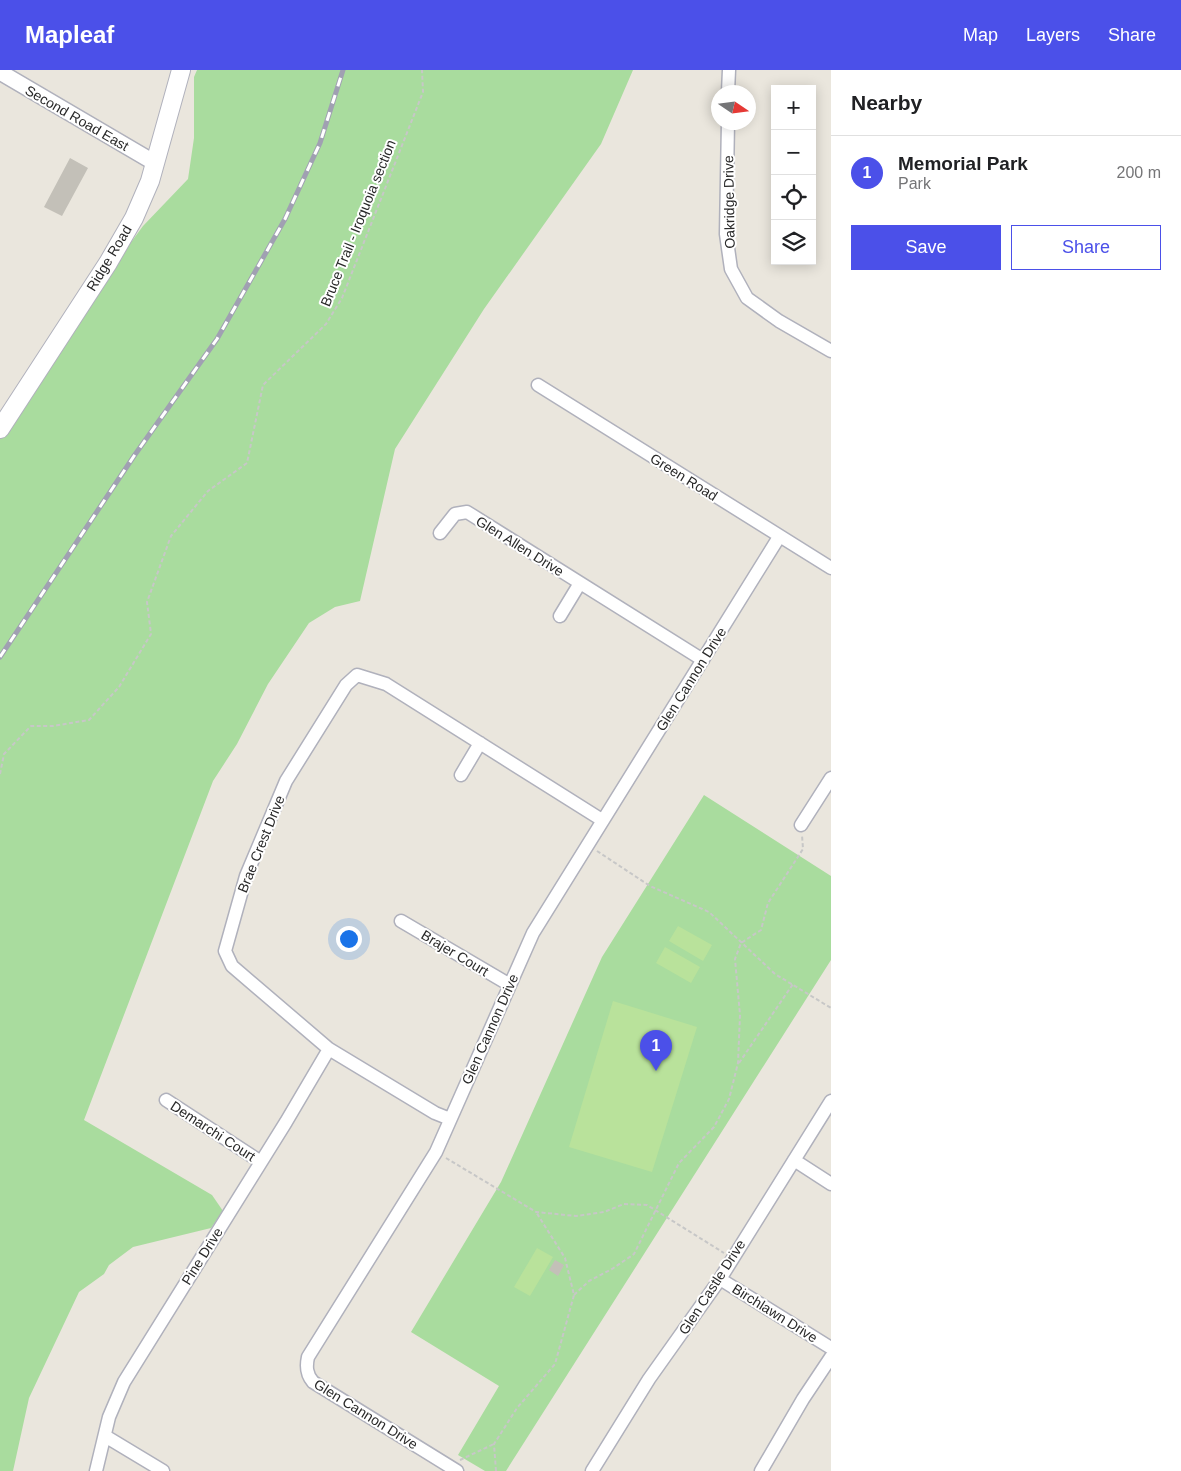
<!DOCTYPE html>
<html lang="en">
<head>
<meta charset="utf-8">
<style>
	body { margin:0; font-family:Arial,sans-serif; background:#f6f6f6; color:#202124 }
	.controls { position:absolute; right:15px; top:15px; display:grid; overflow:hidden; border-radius:0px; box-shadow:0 2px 12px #0003 }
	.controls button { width:45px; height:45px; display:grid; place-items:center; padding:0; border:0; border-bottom:1px solid #e0e0e0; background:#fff; color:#202124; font:25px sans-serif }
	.compass { position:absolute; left:711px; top:15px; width:45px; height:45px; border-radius:50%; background:#fff; box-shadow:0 2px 12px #0003; rotate:103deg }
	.you { position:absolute; left:348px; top:868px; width:18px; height:18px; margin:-12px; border:4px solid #fff; border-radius:50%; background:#1a73e8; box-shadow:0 0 0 8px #1a73e833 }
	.badge { display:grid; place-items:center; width:32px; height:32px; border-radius:50%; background:#4b50e9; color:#fff; font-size:16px; font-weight:700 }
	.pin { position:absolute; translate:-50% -41px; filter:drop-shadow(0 1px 2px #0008) }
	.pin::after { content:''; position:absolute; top:26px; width:18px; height:15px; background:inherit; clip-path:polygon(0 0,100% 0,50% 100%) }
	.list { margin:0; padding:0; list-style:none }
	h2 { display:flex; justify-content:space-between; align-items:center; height:65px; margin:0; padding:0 20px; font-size:21px }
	h2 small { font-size:16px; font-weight:400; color:#757577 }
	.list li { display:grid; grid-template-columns:32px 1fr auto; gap:15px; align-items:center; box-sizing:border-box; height:75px; padding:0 20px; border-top:1px solid #e0e0e0 }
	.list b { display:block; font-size:19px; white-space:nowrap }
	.list p { margin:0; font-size:16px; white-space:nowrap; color:#757577 }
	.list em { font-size:16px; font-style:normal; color:#757577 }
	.actions { display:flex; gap:10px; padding:15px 20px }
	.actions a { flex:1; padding:11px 0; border:1px solid #4b50e9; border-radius:0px; text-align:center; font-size:18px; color:#4b50e9 }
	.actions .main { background:#4b50e9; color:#fff }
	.icon { flex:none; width:28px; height:28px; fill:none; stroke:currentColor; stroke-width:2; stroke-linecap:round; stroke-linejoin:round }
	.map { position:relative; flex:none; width:831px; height:1401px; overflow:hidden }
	header { display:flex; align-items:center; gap:30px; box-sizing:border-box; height:70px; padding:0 25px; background:#4b50e9; color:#fff }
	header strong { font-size:24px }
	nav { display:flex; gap:28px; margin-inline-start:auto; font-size:18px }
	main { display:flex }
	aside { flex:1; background:#fff }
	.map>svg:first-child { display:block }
	.green { fill:#a9dc9e }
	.pitch { fill:#b9e29b }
	.building { fill:#c3c0b8 }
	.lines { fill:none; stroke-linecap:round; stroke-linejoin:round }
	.minor-casing { stroke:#b0b1bc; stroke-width:15 }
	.tertiary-casing { stroke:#b0b1bc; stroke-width:18 }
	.secondary-casing { stroke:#b0b1bc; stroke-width:20 }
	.path { stroke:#c7c7c7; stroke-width:2; stroke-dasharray:4 2.5; stroke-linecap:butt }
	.minor { stroke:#fff; stroke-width:12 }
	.tertiary { stroke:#fff; stroke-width:15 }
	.secondary { stroke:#fff; stroke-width:18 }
	.rail-casing { stroke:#a0a0b2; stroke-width:5 }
	.rail { stroke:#fff; stroke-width:3; stroke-dasharray:9; stroke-linecap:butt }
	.labels { text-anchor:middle; stroke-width:4; stroke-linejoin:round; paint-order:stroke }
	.street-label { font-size:14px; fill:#292929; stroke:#fff }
</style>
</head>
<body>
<header>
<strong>Mapleaf</strong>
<nav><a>Map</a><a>Layers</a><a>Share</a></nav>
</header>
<main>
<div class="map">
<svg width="831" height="1401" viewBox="0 0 831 1401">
	<rect width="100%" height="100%" fill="#eae6dd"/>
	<path class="green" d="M197,0H633L601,74L484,239L395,379L360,531L335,537L309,553L268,614L237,674L213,711L84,1050L212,1125L223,1141L211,1158L133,1177L109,1195L104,1204L79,1222L29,1328L13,1401H0V358L68,258L143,156L188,109L194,68V7Z
		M704,725L831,806V890L506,1401H485L458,1385L499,1316L411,1262L501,1112L602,887Z"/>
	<path class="pitch" d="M678,856L712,875L703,891L669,871Z
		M665,877L700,897L691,913L656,893Z
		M613,931L697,957L652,1102L569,1077Z
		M537,1178L553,1187L530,1226L514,1217Z"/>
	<path class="building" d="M70,88L88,98L62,146L44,137Z
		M555,1190L564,1195L558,1206L549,1200Z"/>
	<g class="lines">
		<g class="minor-casing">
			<path id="minor" d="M728,22L729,0
				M728,52L726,164L731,199L747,228L779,251L831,281
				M538,315L831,498
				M440,463L455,444L467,442L703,590
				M560,546L580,513
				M461,705L480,673
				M801,755L831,708
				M401,851L510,915
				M166,1030L261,1092
				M450,1049L435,1043L329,979L232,896L225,881L246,806L286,711L346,615L357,605L386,614L602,750
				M794,1090L831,1114
				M720,1209L831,1278
				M105,1366L163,1401
				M96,1401L109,1347L124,1312L286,1052L329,979
				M457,1401L313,1312C306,1304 306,1296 308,1287L436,1082L533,863L779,467
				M592,1401L649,1309L720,1209L831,1031
				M761,1401L803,1329L831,1287"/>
		</g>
		<g class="tertiary-casing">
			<path id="tertiary" d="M0,2L155,93"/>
		</g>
		<g class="secondary-casing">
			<path id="secondary" d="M0,359L108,193L134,148L150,111L181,0"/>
		</g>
		<path class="path" d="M0,704L4,684L31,656H53L89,650L119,617L151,564L147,532L171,466L208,421L247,393L263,315L326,254L342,228L423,22L422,0
			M597,781L650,816L709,842L775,904L831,938
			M739,993L793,914
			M446,1088L536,1142L576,1146L604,1142L624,1134L647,1135L724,1183
			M574,1225L589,1211L612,1199L634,1184L679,1093L714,1057L729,1029L738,993L740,945L735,889L741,873L761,860L768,833L803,779L802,765
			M460,1390L494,1374
			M496,1401L494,1374L517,1338L555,1294L574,1225L565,1188L536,1142"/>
		<use href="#minor" class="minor"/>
		<use href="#tertiary" class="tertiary"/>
		<use href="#secondary" class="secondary"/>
		<g class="rail-casing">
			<path id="rail" d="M0,587L134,386L217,269L285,149L320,73L343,0"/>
		</g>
		<use href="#rail" class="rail"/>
	</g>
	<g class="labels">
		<g class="street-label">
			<text transform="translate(77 48) rotate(30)" y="5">Second Road East</text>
			<text transform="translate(729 132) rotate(-91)" y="5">Oakridge Drive</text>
			<text transform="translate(358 153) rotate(-68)" y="5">Bruce Trail - Iroquoia section</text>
			<text transform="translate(109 188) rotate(-59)" y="5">Ridge Road</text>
			<text transform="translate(684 407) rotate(32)" y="5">Green Road</text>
			<text transform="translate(520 476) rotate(32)" y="5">Glen Allen Drive</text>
			<text transform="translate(691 609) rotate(-58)" y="5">Glen Cannon Drive</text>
			<text transform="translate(261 774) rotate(-68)" y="5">Brae Crest Drive</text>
			<text transform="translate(455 883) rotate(31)" y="5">Brajer Court</text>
			<text transform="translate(490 959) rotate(-66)" y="5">Glen Cannon Drive</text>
			<text transform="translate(213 1061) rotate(33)" y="5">Demarchi Court</text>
			<text transform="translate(202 1186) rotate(-58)" y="5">Pine Drive</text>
			<text transform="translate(712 1217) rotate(-57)" y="5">Glen Castle Drive</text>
			<text transform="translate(775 1243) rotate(32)" y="5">Birchlawn Drive</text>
			<text transform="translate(366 1344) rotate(32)" y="5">Glen Cannon Drive</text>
		</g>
	</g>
</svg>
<div class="controls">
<button>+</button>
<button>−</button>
<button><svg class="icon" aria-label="locate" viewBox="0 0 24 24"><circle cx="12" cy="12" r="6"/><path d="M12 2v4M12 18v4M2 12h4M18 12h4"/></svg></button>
<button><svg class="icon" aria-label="layers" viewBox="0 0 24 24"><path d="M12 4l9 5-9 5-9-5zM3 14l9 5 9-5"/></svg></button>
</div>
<svg class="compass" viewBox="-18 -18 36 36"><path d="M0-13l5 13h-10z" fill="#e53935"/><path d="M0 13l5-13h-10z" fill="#757577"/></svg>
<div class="you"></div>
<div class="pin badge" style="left:656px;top:1001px">1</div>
</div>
<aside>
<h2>Nearby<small></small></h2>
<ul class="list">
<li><span class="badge">1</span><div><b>Memorial Park</b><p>Park</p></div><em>200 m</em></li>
</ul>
<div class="actions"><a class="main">Save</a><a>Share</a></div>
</aside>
</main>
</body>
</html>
